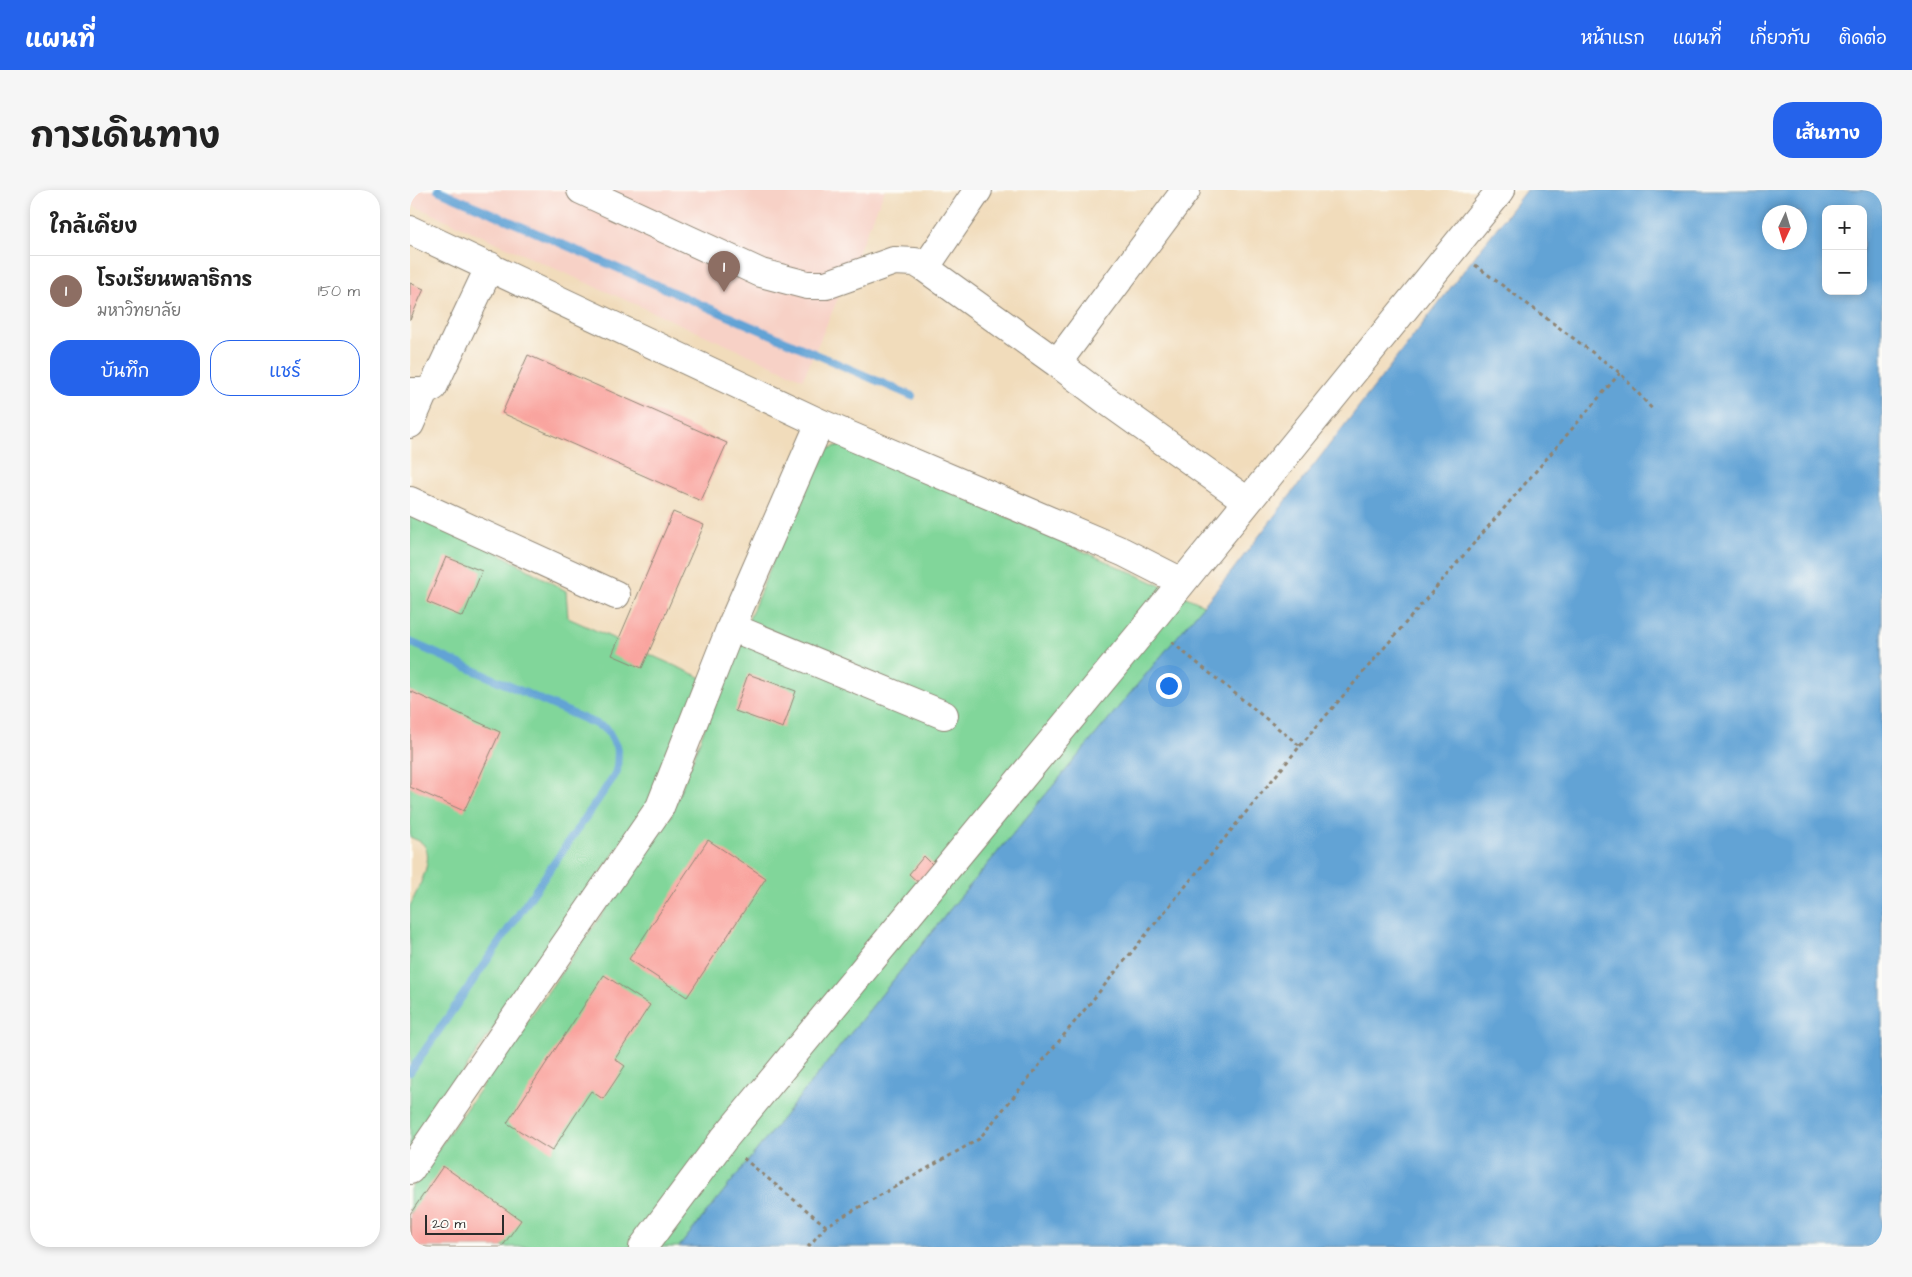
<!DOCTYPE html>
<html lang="th">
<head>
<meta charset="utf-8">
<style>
	body { margin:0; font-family:"Architects Daughter","Playpen Sans Thai",sans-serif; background:#f6f6f6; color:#222 }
	.controls { position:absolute; right:15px; top:15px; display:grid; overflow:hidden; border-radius:10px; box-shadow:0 2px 8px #0003 }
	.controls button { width:45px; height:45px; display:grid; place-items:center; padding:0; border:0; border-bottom:1px solid #e0e0e0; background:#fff; color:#222; font:25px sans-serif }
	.compass { position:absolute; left:1352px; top:15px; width:45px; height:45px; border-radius:50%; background:#fff; box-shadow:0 2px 8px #0003; rotate:184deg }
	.scale { position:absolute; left:15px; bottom:12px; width:79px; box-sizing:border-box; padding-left:5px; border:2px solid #2b2b2b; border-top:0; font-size:14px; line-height:18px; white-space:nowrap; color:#2b2b2b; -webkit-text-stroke:4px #fdfcf7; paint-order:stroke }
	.you { position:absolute; left:758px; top:495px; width:18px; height:18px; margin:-12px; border:4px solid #fff; border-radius:50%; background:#1a73e8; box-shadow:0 0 0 8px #1a73e833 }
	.badge { display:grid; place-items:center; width:32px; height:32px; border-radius:50%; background:#2563eb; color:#fff; font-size:16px; font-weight:700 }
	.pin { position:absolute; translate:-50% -41px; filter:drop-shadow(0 1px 2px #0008) }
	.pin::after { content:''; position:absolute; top:26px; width:18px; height:15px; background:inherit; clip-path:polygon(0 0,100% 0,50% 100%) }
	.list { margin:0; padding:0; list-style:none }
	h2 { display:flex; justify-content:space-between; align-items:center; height:65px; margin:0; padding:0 20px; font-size:21px }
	h2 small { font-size:16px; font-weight:400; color:#767676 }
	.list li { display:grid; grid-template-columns:32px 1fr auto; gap:15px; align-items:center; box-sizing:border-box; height:70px; padding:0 20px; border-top:1px solid #e0e0e0 }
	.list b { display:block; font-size:19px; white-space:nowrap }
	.list p { margin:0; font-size:16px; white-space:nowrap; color:#767676 }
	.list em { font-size:16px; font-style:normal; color:#767676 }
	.actions { display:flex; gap:10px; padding:15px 20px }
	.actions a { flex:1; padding:11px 0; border:1px solid #2563eb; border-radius:20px; text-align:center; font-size:18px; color:#2563eb }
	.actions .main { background:#2563eb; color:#fff }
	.map { position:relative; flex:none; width:1472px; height:1057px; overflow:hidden; border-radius:20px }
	header { display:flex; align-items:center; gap:30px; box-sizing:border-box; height:70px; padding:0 25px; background:#2563eb; color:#fff }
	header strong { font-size:24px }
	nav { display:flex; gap:28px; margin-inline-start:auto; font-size:18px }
	.intro { display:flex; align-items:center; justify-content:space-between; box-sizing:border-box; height:120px; padding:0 30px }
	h1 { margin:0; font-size:35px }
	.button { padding:12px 22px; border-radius:20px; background:#2563eb; color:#fff; font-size:18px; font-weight:700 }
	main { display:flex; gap:30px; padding:0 30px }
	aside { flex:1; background:#fff; border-radius:20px; box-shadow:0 2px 8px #0003 }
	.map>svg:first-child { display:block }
	.built { fill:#f7d1c6 }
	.green { fill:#81d69a; stroke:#568062 }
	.water { fill:#62a3d5; stroke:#466780; fill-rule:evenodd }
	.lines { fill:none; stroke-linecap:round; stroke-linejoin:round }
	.stream { stroke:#62a3d5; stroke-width:8 }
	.building { fill:#f9a49f }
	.minor-casing { stroke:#8e8473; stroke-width:30 }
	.path { stroke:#8e8473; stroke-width:3; stroke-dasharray:4 4; stroke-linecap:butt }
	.minor { stroke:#fff; stroke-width:28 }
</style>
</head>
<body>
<header>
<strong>แผนที่</strong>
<nav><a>หน้าแรก</a><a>แผนที่</a><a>เกี่ยวกับ</a><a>ติดต่อ</a></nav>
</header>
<div class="intro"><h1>การเดินทาง</h1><a class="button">เส้นทาง</a></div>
<main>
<aside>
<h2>ใกล้เคียง<small></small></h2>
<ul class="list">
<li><span class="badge" style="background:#8d6e63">1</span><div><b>โรงเรียนพลาธิการ</b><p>มหาวิทยาลัย</p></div><em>150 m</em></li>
</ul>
<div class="actions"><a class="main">บันทึก</a><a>แชร์</a></div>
</aside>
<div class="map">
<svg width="1472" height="1057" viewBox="0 0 1472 1057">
	<rect width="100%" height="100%" fill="#fdfcf7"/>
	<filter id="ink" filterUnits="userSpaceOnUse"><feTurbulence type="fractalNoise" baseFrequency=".02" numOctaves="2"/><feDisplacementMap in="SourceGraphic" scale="10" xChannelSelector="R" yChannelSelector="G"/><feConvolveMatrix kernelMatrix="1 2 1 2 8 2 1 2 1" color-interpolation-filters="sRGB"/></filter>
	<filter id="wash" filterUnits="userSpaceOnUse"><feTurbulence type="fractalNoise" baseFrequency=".0096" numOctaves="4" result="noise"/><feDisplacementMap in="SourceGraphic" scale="20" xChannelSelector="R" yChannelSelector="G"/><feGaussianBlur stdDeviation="1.12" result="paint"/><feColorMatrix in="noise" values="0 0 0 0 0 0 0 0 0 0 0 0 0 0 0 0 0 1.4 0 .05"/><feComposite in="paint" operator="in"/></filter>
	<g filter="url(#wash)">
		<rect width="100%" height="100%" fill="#f1dcbb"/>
		<path class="built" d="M0,0H475L393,189L0,14Z"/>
		<path class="green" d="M433,254L794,415L542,717L269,1057H0V999L261,626L302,519L408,262Z
			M0,320L35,333L156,401L158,428L292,488L245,604L0,959V716C7,700 25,670 14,655C11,651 4,649 0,647Z"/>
		<path class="water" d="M1116,0H1472V1057H269L542,717L822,381ZM1416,19H1453V101H1416ZM1360,22H1390V52H1360Z"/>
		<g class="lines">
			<path class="stream" d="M28,0L502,206
				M0,452L197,539L208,560L207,582L0,882"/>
		</g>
		<g id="blocks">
			<path class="building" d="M0,93L14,99L0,130Z
				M118,165L317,253L291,311L92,223Z
				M263,322L294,335L232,478L202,465Z
				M36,367L72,381L53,427L17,412Z
				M338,484L386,501L373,538L325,521Z
				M0,501L90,542L54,621L0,597Z
				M298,650L356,688L277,807L219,769Z
				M514,666L528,680L513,697L499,684Z
				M194,785L240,815L205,869L215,876L193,909L181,901L142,961L97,933Z
				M33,976L111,1030L92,1057H0V1024Z"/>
		</g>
	</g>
	<g filter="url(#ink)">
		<use href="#blocks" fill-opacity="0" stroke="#8e8473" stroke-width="1"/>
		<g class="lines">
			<g class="minor-casing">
				<path id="minor" d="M171,0L351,83L397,95H416L484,71L505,72L515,78
					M568,0L515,78L647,173
					M776,0L647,173L696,210L837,311
					M0,40L410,233
					M0,202H14L23,197L80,76
					M0,234L14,202
					M0,311L206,405
					M321,437L534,525
					M0,980L250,617L321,437L410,233L713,362L772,392
					M233,1057L313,950L740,432L1091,0"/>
			</g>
			<path class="path" d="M1065,75L1210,183L1244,221
				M890,556L1210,183
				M333,968L416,1036L569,949L890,556L760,451
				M398,1057L416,1036"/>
			<use href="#minor" class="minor"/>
		</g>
	</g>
</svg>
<div class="controls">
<button>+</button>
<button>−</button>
</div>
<svg class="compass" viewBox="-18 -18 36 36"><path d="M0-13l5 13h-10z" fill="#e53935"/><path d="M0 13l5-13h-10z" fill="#767676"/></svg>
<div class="scale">20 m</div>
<div class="you"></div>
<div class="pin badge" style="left:314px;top:102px;background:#8d6e63">1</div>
</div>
</main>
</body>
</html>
